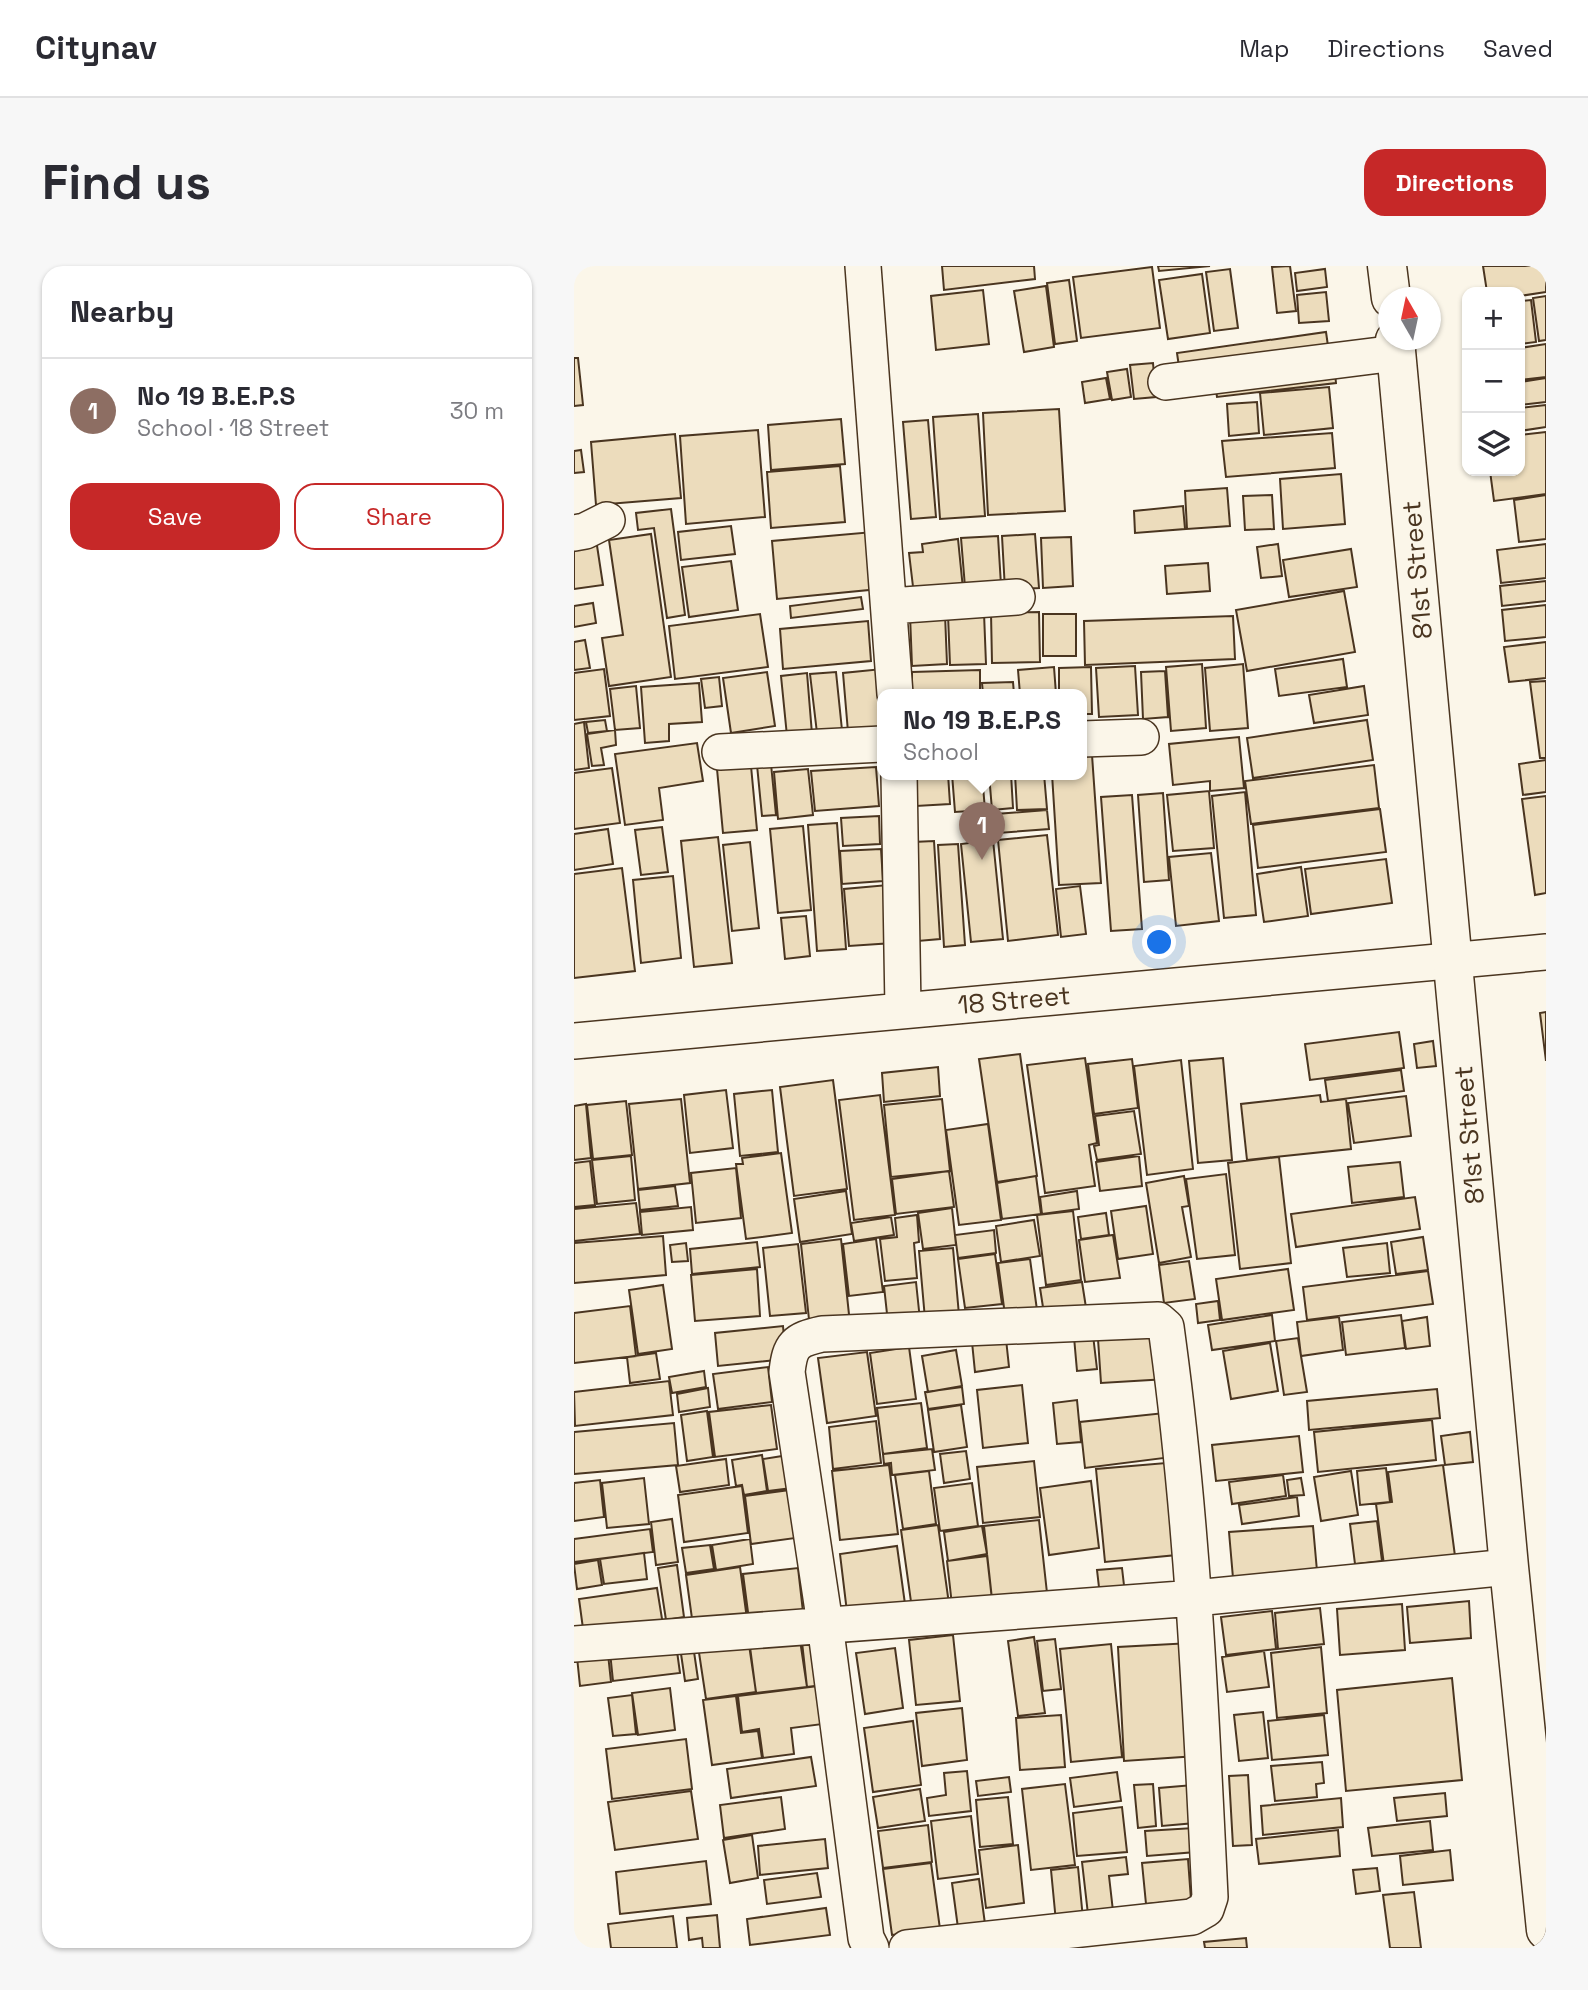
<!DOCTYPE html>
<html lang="en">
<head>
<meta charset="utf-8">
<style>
	body { margin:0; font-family:"Space Grotesk",sans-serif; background:#f7f7f7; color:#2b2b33 }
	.controls { position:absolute; right:21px; top:21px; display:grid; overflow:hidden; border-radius:14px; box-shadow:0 2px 5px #0004 }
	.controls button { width:63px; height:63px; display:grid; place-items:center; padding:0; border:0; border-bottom:2px solid #e1e1e2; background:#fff; color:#2b2b33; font:35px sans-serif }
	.compass { position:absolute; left:804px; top:21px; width:63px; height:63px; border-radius:50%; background:#fff; box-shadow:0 2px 5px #0004; rotate:351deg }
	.you { position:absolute; left:586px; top:677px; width:24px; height:24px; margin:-18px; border:5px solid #fff; border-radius:50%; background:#1a73e8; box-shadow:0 0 0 10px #1a73e833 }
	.badge { display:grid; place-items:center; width:46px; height:46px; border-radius:50%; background:#c62828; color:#fff; font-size:23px; font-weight:700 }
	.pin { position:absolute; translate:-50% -58px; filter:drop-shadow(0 2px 4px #0008) }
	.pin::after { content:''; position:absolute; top:37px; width:24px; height:21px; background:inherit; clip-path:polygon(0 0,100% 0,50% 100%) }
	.popup { position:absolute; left:303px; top:423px; width:210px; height:91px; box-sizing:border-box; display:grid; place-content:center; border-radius:14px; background:#fff; filter:drop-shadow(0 2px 5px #0005); font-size:23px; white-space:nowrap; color:#7c7c81 }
	.popup b { font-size:26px; color:#2b2b33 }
	.popup::after { content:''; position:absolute; left:50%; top:100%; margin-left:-14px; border:14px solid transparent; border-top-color:#fff }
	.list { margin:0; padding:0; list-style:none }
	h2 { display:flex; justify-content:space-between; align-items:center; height:91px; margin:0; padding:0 28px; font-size:30px }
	h2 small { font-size:23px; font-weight:400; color:#7c7c81 }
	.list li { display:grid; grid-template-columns:46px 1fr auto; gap:21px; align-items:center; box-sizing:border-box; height:105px; padding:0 28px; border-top:2px solid #e1e1e2 }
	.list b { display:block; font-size:26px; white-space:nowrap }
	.list p { margin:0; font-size:23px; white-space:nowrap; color:#7c7c81 }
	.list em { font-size:23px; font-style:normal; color:#7c7c81 }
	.actions { display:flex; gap:14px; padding:21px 28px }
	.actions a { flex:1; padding:16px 0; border:2px solid #c62828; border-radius:21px; text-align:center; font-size:24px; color:#c62828 }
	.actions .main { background:#c62828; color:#fff }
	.icon { flex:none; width:38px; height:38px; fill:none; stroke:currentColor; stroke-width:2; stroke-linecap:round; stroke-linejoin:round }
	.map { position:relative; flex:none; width:972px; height:1682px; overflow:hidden; border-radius:21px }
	header { display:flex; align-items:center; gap:42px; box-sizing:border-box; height:98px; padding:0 35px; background:#fff; border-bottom:2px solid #e1e1e2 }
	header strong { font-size:33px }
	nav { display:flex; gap:38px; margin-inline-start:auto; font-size:24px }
	.intro { display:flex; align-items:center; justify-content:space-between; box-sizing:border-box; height:168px; padding:0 42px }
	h1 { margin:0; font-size:49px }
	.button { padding:18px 32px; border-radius:21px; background:#c62828; color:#fff; font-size:24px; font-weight:700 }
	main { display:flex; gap:42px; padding:0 42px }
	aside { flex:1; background:#fff; border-radius:21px; box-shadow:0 2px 5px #0004 }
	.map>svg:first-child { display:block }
	.building { fill:#ecdcbc; stroke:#4a3520; stroke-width:2 }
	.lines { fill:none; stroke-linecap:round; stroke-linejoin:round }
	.minor-casing { stroke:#4a3520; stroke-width:38 }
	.tertiary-casing { stroke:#4a3520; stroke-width:41 }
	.minor { stroke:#fbf6e9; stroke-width:35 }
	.tertiary { stroke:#fbf6e9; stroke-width:38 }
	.labels { text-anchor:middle; stroke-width:5; stroke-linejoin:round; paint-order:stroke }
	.street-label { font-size:26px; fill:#4a3520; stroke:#fbf6e9 }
</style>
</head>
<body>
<header>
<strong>Citynav</strong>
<nav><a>Map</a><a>Directions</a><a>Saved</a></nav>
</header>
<div class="intro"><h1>Find us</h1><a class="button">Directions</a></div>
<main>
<aside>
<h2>Nearby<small></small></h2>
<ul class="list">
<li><span class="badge" style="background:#8d6e63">1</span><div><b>No 19 B.E.P.S</b><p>School · 18 Street</p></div><em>30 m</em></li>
</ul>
<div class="actions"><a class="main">Save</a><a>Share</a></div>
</aside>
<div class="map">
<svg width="972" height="1682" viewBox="0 0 972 1682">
	<rect width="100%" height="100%" fill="#fbf6e9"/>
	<path class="building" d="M368,0H460L461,13L370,24Z
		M584,0H636L585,5Z
		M716,0L722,45L703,47L698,1Z
		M909,0H972V26L946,30V26H913Z
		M578,1L586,62L507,72L499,11Z
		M656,3L664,62L640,65L632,6Z
		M751,3L753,21L723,25L721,7Z
		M628,8L636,67L594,73L585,14Z
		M495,14L503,75L481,78L473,17Z
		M472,20L480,81L450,86L440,25Z
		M409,24L415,78L362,84L357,30Z
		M752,26L755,55L725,57L723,29Z
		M972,30V74L965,75L959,32Z
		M957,34L962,76L946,78V35Z
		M752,66L755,87L606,108L603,87Z
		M972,78V111L946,114V82Z
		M0,92H4L9,139L0,140Z
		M579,97L582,131L560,133L556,99Z
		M760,98L762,117L643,131L640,112Z
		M553,103L557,131L538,134L533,106Z
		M532,112L536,133L511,137L508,116Z
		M972,112V136L946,139V116Z
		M755,121L759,162L690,169L686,127Z
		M683,136L685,167L655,170L653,138Z
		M972,139V161L946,165V142Z
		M485,143L491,245L414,249L409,147Z
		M404,148L411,250L366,253L359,151Z
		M267,153L271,198L197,204L194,159Z
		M354,154L362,251L337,253L329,156Z
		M184,164L191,251L112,258L106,170Z
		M972,166V228L920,235L916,205H946V169Z
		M758,167L761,202L652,211L648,175Z
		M101,168L107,232L22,239L17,176Z
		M7,184L10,206L0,207V185Z
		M266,200L271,256L197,262L193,206Z
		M767,208L771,258L709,263L706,213Z
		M653,222L656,260L613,263L611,225Z
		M698,229L700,263L671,264L669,230Z
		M972,229V273L945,276L940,234Z
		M609,240L611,263L561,267L560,245Z
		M97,243L111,349L93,352L80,262L64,264L62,247Z
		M157,260L161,288L107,294L104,266Z
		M299,266L305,323L203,333L198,275Z
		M77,268L97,411L35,420L28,372L49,369L35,274Z
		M461,268L465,322L431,324L428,270Z
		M424,270L427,319L391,321L387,272Z
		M497,271L499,320L469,322L467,272Z
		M22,273L29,319L0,323V276Z
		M384,273L389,323L340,329L335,287L349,286L348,278Z
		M704,278L708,310L687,312L683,281Z
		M972,278V312L927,317L923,284Z
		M777,283L783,321L715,331L709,294Z
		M157,295L164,344L115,351L108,301Z
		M634,297L636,325L593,328L591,300Z
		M972,315V335L928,340L926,320Z
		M770,325L781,386L673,405L662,344Z
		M287,331L289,343L217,352L216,340Z
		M19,337L22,357L0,361V340Z
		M972,339V371L931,375L928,344Z
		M465,346L466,396L418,397L417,347Z
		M410,347L412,398L376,399L374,349Z
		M186,348L194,401L101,413L95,360Z
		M371,348L373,398L338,400L336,349Z
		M469,348H502V390H469Z
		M659,350L661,393L511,399L510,355Z
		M294,355L297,395L209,403L206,363Z
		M11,374L16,402L0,404V376Z
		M972,376V412L935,416L930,381Z
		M769,393L773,421L705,430L701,403Z
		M628,398L632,462L597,465L592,401Z
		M669,398L674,462L636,465L631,402Z
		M561,400L564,449L525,451L522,402Z
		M480,401L482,428H446L444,404Z
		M517,401L518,448H508V428H485V402Z
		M30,403L36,450L0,454V407Z
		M308,403V462L274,466L269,407Z
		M406,404V428H338V406Z
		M591,405L594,451L569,453L567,406Z
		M193,406L201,460L157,467L149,412Z
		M262,406L268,464L243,467L236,408Z
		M233,407L238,468L213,470L207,410Z
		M145,411L148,440L131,442L127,413Z
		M972,415V492H966L956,416Z
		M439,416L440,428H409L408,417Z
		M125,417L128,456L95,458V475L71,477L67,421Z
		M62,420L66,462L41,464L36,423Z
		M790,420L794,449L740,457L735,429Z
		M31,454L33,465L14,467L12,456Z
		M793,454L799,494L679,512L673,472Z
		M10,456L15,502L0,504V458Z
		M41,464L42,479L27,482L30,499L18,500L13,468Z
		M665,471L670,522L636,525V515L599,519L595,478Z
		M123,477L129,515L85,522L89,554L51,559L41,488Z
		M518,489L527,617L485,619L478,508H508V490Z
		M972,494V526L949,529L945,498Z
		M197,498L202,549L188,550L183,499Z
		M800,499L805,542L677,558L671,515Z
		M177,500L183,564L149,567L143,503Z
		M302,501L305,540L241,545L237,505Z
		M38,502L46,557L0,563V507Z
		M234,503L239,549L204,553L200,506Z
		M340,508H374L376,538L342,540Z
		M378,508H408L411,544L381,546Z
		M415,508H437L439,542L418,544Z
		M441,508H470L473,543L443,544Z
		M635,525L640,582L599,585L593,529Z
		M671,526L682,649L650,652L638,530Z
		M589,527L595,614L570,616L564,529Z
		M558,529L568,663L537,665L527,531Z
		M972,530V627L961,629L948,533Z
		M806,543L812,586L684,602L679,559Z
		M473,544L475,563L424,567L422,548Z
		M305,550L306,578L269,580L267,552Z
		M263,557L272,683L243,685L234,559Z
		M229,560L237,644L204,647L196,563Z
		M88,561L94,606L67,609L61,564Z
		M34,563L39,598L0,604V568Z
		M473,569L484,669L434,675L424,574Z
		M144,571L158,697L120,701L107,575Z
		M419,574L429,673L397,676L387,578Z
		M360,575L366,673L344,675L339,576Z
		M176,576L185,662L158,665L149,579Z
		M384,578L391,679L370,681L364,579Z
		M307,583L309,615L268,618L266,585Z
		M637,587L645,655L602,660L595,591Z
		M812,593L818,637L737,648L731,603Z
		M727,601L734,650L690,656L683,608Z
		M48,602L61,705L0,712V608Z
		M99,610L107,692L67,697L59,614Z
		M314,619L319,677L275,680L270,623Z
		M506,620L512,668L487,671L482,623Z
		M232,650L236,690L211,693L207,652Z
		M972,746V795L966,747Z
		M825,766L830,802L736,814L731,778Z
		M859,775L862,800L843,802L840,778Z
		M446,788L463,910L423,916L405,793Z
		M511,792L523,877L515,879L521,920L471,927L453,799Z
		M649,792L658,894L624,897L615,795Z
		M558,793L564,842L520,848L514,798Z
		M607,794L619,903L573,909L560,800Z
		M364,801L366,830L310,836L308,807Z
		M827,804L830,825L754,835L751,814Z
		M259,814L273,923L220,930L206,821Z
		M152,824L159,882L116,887L110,829Z
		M198,824L204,886L166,890L160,828Z
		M306,829L321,949L280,954L265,834Z
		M746,829L747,836L772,833L777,883L673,894L667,838Z
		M832,830L837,870L780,877L774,837Z
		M107,833L116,917L64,923L55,838Z
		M368,833L376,905L317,911L310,839Z
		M52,835L58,889L19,893L13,839Z
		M12,838L17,892L0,894V840Z
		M560,845L567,888L523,894L520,880L525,879L521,850Z
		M414,858L427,954L385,959L372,864Z
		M207,887L218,967L172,973L162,898H169L168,892Z
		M57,890L61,934L23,938L18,894Z
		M565,890L568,920L526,925L522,896Z
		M705,891L717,997L666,1003L654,897Z
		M16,895L21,939L0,941V897Z
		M826,896L830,931L778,937L774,901Z
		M162,902L167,952L122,957L117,907Z
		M375,905L380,941L322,948L318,913Z
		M652,908L661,989L623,993L612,913Z
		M462,910L467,948L428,953L423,917Z
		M610,910L615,940L608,941L617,991L585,997L572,917Z
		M101,920L104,940L66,944L64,924Z
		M272,925L278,968L226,976L220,933Z
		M503,925L505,943L468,948L466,931Z
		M841,931L846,963L722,981L717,948Z
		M62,937L66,968L0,975V943Z
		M572,940L579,988L544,993L537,945Z
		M117,941L119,964L68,969L66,946Z
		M378,942L382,979L349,983L344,947Z
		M499,945L507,1014L472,1019L463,949Z
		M532,947L535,969L507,973L504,951Z
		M343,949L345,976L340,977L343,1012L311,1015L306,973L323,971L321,952Z
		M317,951L320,969L280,975L277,957Z
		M460,954L466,990L427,996L422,960Z
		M420,964L422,987L384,992L381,969Z
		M539,969L546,1012L511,1016L505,974Z
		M89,970L92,1009L0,1017V977Z
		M849,971L854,1004L822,1008L817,976Z
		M267,973L276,1058L236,1063L227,978Z
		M302,973L309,1026L275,1030L269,978Z
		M183,976L186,1001L118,1008L116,983Z
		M112,977L114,995L98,996L96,979Z
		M813,977L816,1007L773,1011L769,982Z
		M224,978L232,1047L196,1050L189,982Z
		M379,982L385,1049L351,1053L345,985Z
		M421,988L428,1038L391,1042L384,993Z
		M456,993L463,1044L431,1049L424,997Z
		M615,995L621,1033L590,1037L585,999Z
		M183,1003L186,1050L121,1055L117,1009Z
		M714,1003L720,1044L648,1054L642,1013Z
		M854,1005L859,1038L733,1054L729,1021Z
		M342,1016L346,1054L314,1057L310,1020Z
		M508,1016L513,1048L471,1054L466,1022Z
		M89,1019L98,1083L64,1088L55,1024Z
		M644,1035L646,1054L624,1057L622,1038Z
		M56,1040L62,1090L0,1097V1047Z
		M698,1049L701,1075L638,1084L634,1059Z
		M827,1049L831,1082L772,1089L768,1056Z
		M765,1051L769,1084L727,1090L723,1056Z
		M853,1051L856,1080L832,1083L828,1055Z
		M209,1060L212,1093L144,1100L141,1067Z
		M519,1069L523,1103L503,1105L500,1071Z
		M590,1070L593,1113L527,1117L524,1073Z
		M724,1072L733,1126L710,1129L702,1075Z
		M432,1073L435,1101L401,1106L398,1076Z
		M696,1077L704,1125L657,1133L649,1085Z
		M335,1081L342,1133L303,1138L296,1087Z
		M382,1084L388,1120L354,1126L348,1090Z
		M293,1086L302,1150L253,1157L244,1092Z
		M82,1087L86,1113L56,1117L53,1091Z
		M194,1101L198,1136L144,1143L139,1108Z
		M130,1105L132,1121L98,1127L95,1111Z
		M95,1115L99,1149L1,1160L0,1126Z
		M448,1119L454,1177L409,1182L403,1124Z
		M388,1121L390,1138L354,1143L351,1126Z
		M134,1122L136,1141L105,1146L103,1128Z
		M863,1123L866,1152L735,1164L733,1135Z
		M503,1134L507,1176L483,1178L479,1137Z
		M347,1137L353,1182L309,1188L303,1142Z
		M197,1139L203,1183L141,1191L135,1146Z
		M387,1139L393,1181L360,1186L354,1144Z
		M133,1145L139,1191L113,1195L107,1149Z
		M600,1146L606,1190L511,1202L506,1156Z
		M858,1154L862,1194L744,1206L740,1166Z
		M302,1155L307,1197L259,1203L255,1161Z
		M100,1157L104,1199L0,1208V1166Z
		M896,1166L899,1196L871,1199L867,1170Z
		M725,1170L729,1206L642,1215L638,1179Z
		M358,1183L361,1204L318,1209L317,1197L310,1198L309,1188Z
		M392,1185L396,1213L370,1217L366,1188Z
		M221,1188L226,1221L194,1225L189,1193Z
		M188,1189L193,1225L170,1229L168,1219L162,1220L158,1194Z
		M152,1193L155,1219L106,1226L102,1200Z
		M460,1195L466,1251L409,1257L403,1201Z
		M604,1196L613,1288L531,1296L522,1203Z
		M315,1199L324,1268L266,1274L258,1205Z
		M869,1199L881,1290L810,1299L802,1238L818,1236L814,1206Z
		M812,1202L816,1236L786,1239L783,1205Z
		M355,1205L362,1258L329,1263L321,1209Z
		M777,1205L784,1249L747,1255L740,1211Z
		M709,1209L712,1230L658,1238L655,1216Z
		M70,1212L75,1258L33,1262L28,1217Z
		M727,1212L730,1229L715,1230L713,1214Z
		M26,1214L30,1251L0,1255V1217Z
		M517,1215L525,1282L475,1289L466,1222Z
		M398,1217L404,1260L366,1265L360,1222Z
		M168,1220L174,1267L110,1276L104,1229Z
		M223,1223L229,1271L177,1278L171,1230Z
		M723,1231L725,1250L668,1258L665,1239Z
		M98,1253L104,1296L82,1299L77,1256Z
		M465,1254L474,1336L419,1342L410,1260Z
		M803,1255L808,1295L781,1298L776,1258Z
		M364,1259L375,1338L338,1343L327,1264Z
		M408,1260L413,1288L374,1295L370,1266Z
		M739,1260L743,1305L659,1312L655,1266Z
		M76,1263L79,1286L0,1296V1273Z
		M176,1273L179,1298L142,1304L138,1279Z
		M136,1279L140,1303L112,1307L108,1282Z
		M323,1280L331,1338L273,1346L266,1288Z
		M70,1287L73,1313L30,1318L26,1293Z
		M413,1290L418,1334L378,1339L373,1295Z
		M24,1294L28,1319L3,1323L0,1298Z
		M103,1299L110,1351L92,1354L84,1302Z
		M166,1301L173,1353L119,1360L112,1309Z
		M224,1302L229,1346L175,1354L169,1308Z
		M548,1302L551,1328L526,1330L523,1304Z
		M83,1322L89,1359L10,1370L5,1333Z
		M895,1335L897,1372L836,1377L833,1341Z
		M828,1338L831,1384L766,1389L763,1343Z
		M746,1342L750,1378L704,1383L701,1347Z
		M698,1345L702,1383L652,1389L647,1351Z
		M379,1369L386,1435L342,1439L335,1374Z
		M460,1371L471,1447L444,1450L434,1375Z
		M174,1372L182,1426L132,1433L124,1380Z
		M250,1373L256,1418L233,1421L228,1376Z
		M481,1373L487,1423L469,1425L463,1375Z
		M226,1374L233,1421L182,1427L176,1381Z
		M617,1377L623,1490L550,1495L544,1381Z
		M102,1378L106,1407L39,1415L36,1386Z
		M537,1378L548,1491L497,1496L486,1383Z
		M119,1379L124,1413L111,1415L106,1381Z
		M747,1381L753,1447L703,1452L697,1387Z
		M321,1382L329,1442L291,1448L282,1387Z
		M690,1385L695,1421L653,1426L648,1391Z
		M34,1388L37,1416L6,1420L3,1391Z
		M878,1412L888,1514L772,1525L763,1424Z
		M244,1420L249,1458L217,1462L220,1488L189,1492L185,1463L168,1466L164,1430Z
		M96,1422L101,1464L64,1469L58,1427Z
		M58,1429L62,1468L39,1470L34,1432Z
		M162,1430L167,1467L184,1465L188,1492L138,1499L129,1434Z
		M388,1442L393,1494L348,1500L342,1447Z
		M689,1446L694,1492L665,1495L660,1449Z
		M487,1449L491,1501L446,1504L442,1452Z
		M750,1449L754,1489L698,1494L694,1455Z
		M339,1455L347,1519L299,1526L290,1462Z
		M112,1473L118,1523L38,1533L32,1483Z
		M237,1491L242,1520L157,1532L153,1503Z
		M748,1496L750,1517L742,1518L743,1531L701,1535L697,1500Z
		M393,1505L397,1545L355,1550L353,1532L372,1529L370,1507Z
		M543,1506L547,1535L500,1541L496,1512Z
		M674,1509L678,1579L659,1580L655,1510Z
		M435,1511L437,1526L404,1530L402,1515Z
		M491,1518L501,1599L457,1604L448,1523Z
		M579,1518L582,1560L564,1562L560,1519Z
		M619,1519L621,1557L588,1560L585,1522Z
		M346,1523L351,1555L304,1562L299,1531Z
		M117,1525L124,1573L41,1584L34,1536Z
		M871,1527L873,1550L823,1555L820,1532Z
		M207,1531L211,1563L150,1572L146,1539Z
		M434,1531L439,1578L406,1581L402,1534Z
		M767,1532L769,1561L689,1569L687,1540Z
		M548,1541L553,1586L503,1590L499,1547Z
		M397,1550L404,1608L364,1613L357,1555Z
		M856,1555L859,1584L798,1590L794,1562Z
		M354,1559L358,1596L309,1602L304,1565Z
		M620,1562L622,1586L573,1590L571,1565Z
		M764,1564L766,1590L685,1598L682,1573Z
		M178,1569L184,1612L156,1617L149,1574Z
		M251,1573L254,1602L186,1609L184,1580Z
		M444,1579L450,1637L412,1642L405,1584Z
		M876,1584L879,1614L829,1619L826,1590Z
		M552,1591L554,1608L535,1610L540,1654L515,1657L508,1596Z
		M614,1593L617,1634L572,1638L568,1597Z
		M132,1595L137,1638L46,1648L42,1606Z
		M357,1597L366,1663L318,1669L309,1603Z
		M504,1601L509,1653L482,1656L477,1604Z
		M803,1602L806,1625L782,1628L779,1604Z
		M243,1607L247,1631L193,1638L190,1614Z
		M405,1613L411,1658L384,1662L378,1617Z
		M840,1626L847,1682H816L809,1629Z
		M252,1642L256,1669L176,1679L173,1653Z
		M143,1649L146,1682H129L128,1672L115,1674L113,1652Z
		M99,1650L103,1682H37L34,1658Z
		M672,1672L673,1682H631L630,1676Z"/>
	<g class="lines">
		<g class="minor-casing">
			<path id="minor" d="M289,0L321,428
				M592,116L822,87
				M0,267L11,265L33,254
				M316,340L443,331
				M508,473L567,471
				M146,486L308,478
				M325,508L329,743
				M0,775L972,686
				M0,1378L621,1332L935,1301
				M297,1682L292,1672L251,1358L213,1106C216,1079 221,1074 248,1068L584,1054L592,1061L594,1076C619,1261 627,1445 636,1631L632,1643L618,1651L333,1682"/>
		</g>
		<g class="tertiary-casing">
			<path id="tertiary" d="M813,0L817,32
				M821,74L935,1301L972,1664"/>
		</g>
		<use href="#minor" class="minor"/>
		<use href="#tertiary" class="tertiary"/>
	</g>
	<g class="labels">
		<g class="street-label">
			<text transform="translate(843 304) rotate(-95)" y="9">81st Street</text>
			<text transform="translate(440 734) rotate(-5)" y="9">18 Street</text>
			<text transform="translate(895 869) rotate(-95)" y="9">81st Street</text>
		</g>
	</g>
</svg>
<div class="controls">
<button>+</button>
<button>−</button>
<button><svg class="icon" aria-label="layers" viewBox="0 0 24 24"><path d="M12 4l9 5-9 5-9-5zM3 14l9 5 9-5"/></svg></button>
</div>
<svg class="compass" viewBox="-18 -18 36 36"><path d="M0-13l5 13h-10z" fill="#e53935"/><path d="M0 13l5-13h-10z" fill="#7c7c81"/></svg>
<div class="you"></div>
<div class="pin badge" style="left:408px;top:594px;background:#8d6e63">1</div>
<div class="popup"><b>No 19 B.E.P.S</b>School</div>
</div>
</main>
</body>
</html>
